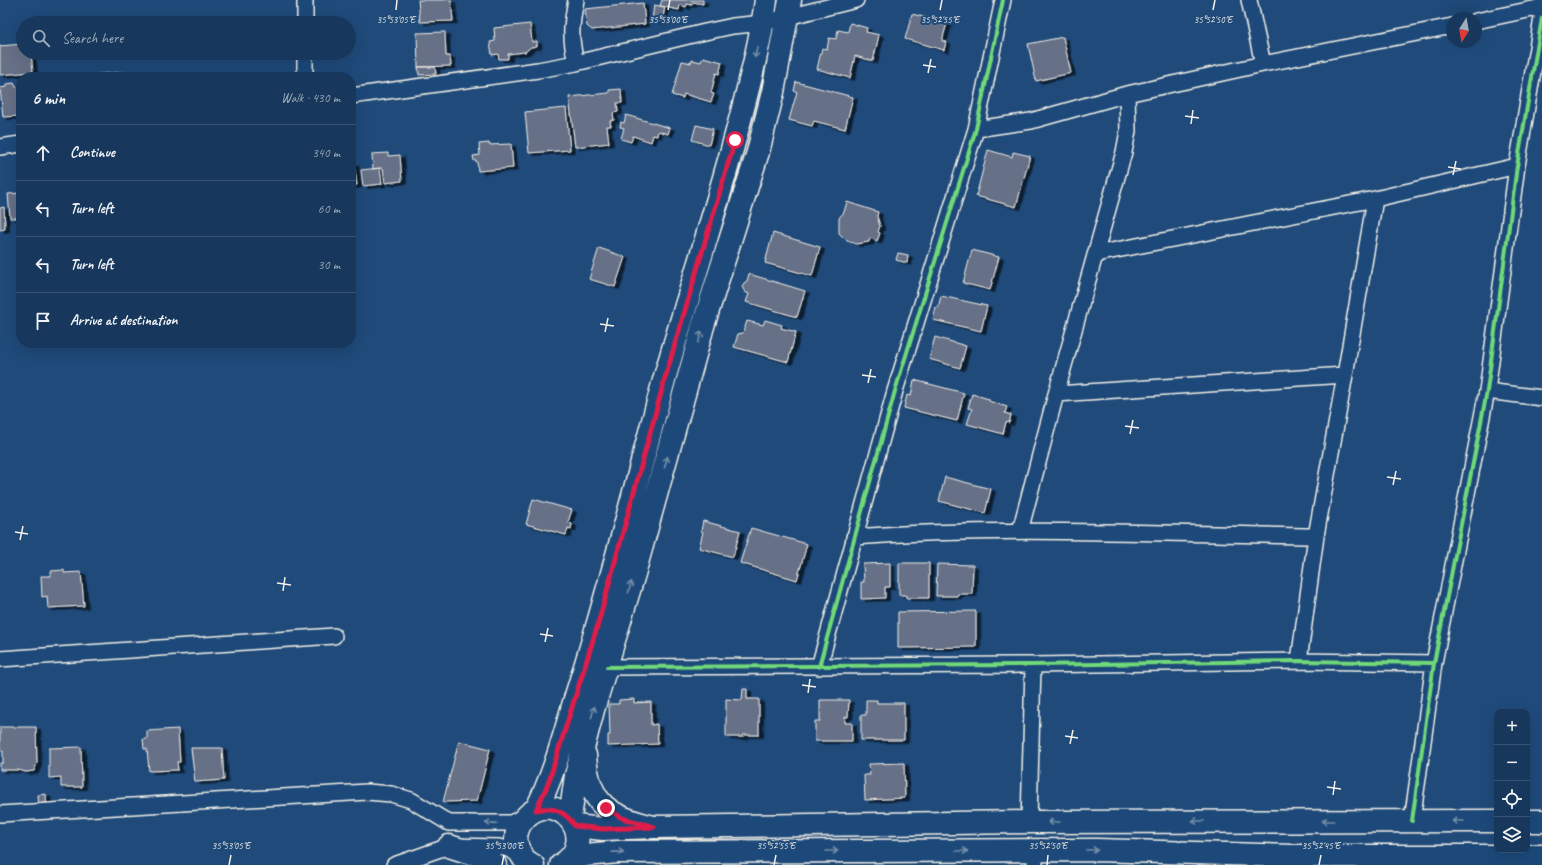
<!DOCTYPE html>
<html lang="en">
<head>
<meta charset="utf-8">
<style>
	body { margin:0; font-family:Caveat,sans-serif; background:#244365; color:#f1f3f6 }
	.controls { position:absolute; right:12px; bottom:12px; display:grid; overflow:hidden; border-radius:8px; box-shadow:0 4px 16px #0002 }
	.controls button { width:36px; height:36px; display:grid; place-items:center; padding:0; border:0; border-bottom:1px solid #365272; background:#17385c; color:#f1f3f6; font:20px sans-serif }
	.compass { position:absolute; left:1446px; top:12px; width:36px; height:36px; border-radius:50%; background:#17385c; box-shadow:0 4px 16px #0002; rotate:191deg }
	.stop { position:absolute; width:12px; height:12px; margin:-9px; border:3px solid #e11d48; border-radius:50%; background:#fff }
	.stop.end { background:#e11d48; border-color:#fff; box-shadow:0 1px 4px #0008 }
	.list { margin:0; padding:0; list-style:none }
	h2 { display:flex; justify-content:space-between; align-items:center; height:52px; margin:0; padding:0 16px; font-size:17px }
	h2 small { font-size:13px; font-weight:400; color:#9eacbb }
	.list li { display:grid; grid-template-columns:26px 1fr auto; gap:12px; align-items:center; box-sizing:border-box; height:56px; padding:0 16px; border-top:1px solid #365272 }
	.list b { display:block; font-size:15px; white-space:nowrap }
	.list em { font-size:13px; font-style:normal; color:#9eacbb }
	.icon { flex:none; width:22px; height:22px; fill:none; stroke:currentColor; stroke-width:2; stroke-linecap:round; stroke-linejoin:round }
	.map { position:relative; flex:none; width:1542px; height:865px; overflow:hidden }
	.search { position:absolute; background:#17385c; box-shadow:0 4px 16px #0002; left:16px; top:16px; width:340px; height:44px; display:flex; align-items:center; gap:10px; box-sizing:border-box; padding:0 14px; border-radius:22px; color:#9eacbb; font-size:15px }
	.panel { position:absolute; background:#17385c; box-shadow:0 4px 16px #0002; left:16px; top:72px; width:340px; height:276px; border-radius:16px }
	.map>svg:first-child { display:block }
	.building { fill:#666f87; stroke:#f4f1e8; filter:url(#shadow) }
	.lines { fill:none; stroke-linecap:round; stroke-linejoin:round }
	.minor-casing { stroke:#f4f1e8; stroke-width:18 }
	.secondary-casing { stroke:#f4f1e8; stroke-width:25 }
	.primary-casing { stroke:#f4f1e8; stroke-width:25 }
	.minor { stroke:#1f4a7a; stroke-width:15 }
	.secondary { stroke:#1f4a7a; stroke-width:22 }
	.primary { stroke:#1f4a7a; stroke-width:22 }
	.cycleway-casing { stroke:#1f4a7a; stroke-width:6 }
	.cycleway { stroke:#71d979; stroke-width:4 }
	.oneway { stroke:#748da6 }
	.route { stroke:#e11d48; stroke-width:5 }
	.ticks { fill:none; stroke:#f4f1e8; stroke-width:1.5 }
	.ticks-label { font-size:10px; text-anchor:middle; fill:#f4f1e8; stroke:#1f4a7a; stroke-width:4; stroke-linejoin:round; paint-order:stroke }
</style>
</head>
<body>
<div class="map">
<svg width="1542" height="865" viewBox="0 0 1542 865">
	<defs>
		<filter id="shadow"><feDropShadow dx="4.5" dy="2.5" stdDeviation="0" flood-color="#0009"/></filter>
	</defs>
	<rect width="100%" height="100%" fill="#1f4a7a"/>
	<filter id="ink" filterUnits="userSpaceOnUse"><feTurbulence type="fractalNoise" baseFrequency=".025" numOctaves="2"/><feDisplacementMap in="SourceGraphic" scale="8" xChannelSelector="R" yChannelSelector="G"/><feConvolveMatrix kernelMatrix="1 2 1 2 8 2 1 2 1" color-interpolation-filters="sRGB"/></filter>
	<g filter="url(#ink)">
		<path class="building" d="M418,0H451L453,21L420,22Z
			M662,0H703V4L693,2L692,5L687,4L686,7L680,5L679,10L660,6Z
			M643,3L645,24L592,30L587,26L585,9Z
			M654,5L665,7L662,22L652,20Z
			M912,14L947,23L942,41L946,42L944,50L905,39Z
			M850,23L867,28L866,32L879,35L873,61L855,56L850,78L817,69L822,48L827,49L829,38L836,39L838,30L848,32Z
			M530,24L532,42L537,41V46L531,47L525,52L508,54V59H499L498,54L492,55L490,42L495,41L494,28Z
			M445,32L446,56H450L451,66L418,67L417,33Z
			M1063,37L1071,73L1036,81L1028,44Z
			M23,44V53H31L33,72L0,75V46Z
			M703,57L722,62L719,74L716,73L711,93L714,94L711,102L684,94L683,98L672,95L682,61L691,63L692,60L701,62Z
			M418,67H435L436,74L419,75Z
			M124,72V77H78V76Z
			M796,82L853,97L845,129L814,121L812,126L789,120L797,92L794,91Z
			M14,83L16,87L21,86V116L3,117L0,88L6,87V84Z
			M621,89L622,103H617L618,112L613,113L614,120L610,121L611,126H607L609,143L575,147L569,97L609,93V90Z
			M566,108L570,150L529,153L525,112Z
			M626,115L670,128L668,134L658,131L657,136L653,135L651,142L633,136L631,142L621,139L624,128L620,127L621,122L624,123Z
			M696,125L713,129L709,145L692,140Z
			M489,143V145L511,144L513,168L478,171L477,161H474L473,156L480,155L479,144Z
			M988,150L1012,157L1013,152L1030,156L1016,207L976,196Z
			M388,153V156L400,155L402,181L385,183L383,168L373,169L372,154Z
			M351,163H354L357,185L351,186Z
			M380,168L382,184L363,186L361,170Z
			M21,193V218H10L8,194Z
			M847,202L878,212L877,216L880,226L878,232L880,233L877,241L870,238L869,242L856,244L845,239L839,233V218L844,212Z
			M4,207L5,229L0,230V208Z
			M773,233L820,247L812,276L765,263Z
			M599,248L625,257L615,287L589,279Z
			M972,250L999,257L990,290L963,283Z
			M898,253L908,255L907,263L896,260Z
			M749,274L805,291L797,317L746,302L749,294L745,292L742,287L744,283L747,281Z
			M941,296L987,306L981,331L933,320L936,307L938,308Z
			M765,320L782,325L781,328L796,332L788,362L734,347L738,334L743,333L747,321L763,325Z
			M935,337L966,346L960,368L929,359Z
			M914,380L964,393L957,421L904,408L907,395L911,396Z
			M972,394L989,399V401L1007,407L1005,413L1011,415L1009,423L1006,422L1003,434L967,424L972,409L968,408Z
			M945,477L991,489L985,513L939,501Z
			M533,499L572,510L568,522L572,524L571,529L568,528L566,535L526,524Z
			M703,521L740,531L733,557L699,548L703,532L701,531Z
			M751,528L807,544L797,580L740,563Z
			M890,563V587H885V598L861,599V582H864L863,564Z
			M899,563H929V598H906V595H899Z
			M937,564L973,565L972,594H958L957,596H936Z
			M64,570V573L81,572L84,606L48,608L47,596L42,597L41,576H51V571Z
			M976,611V647L898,648V612Z
			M743,689H747V699H759V735H743V737H726V699L742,700Z
			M634,699V703L651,702V725L657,724L658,744L608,746V735H610L609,704H619V700Z
			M820,700H849L848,717H845V723H852V741H815V721H820Z
			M866,700H877V703H904V740H861V715H866Z
			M0,727H36L37,763L34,771L26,772L18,770H0V763H3V751L0,752Z
			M178,729L180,762H177L178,770L149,771L147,749H144L143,739H147V731Z
			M459,741L490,749L477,801L443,802Z
			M81,747L82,787H61V777L49,778V748Z
			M191,748H222L224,780L195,782Z
			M904,763L905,798L865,800L864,775H870L869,764Z
			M46,794L47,809H39L38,795Z"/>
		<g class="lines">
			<g class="minor-casing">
				<path id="minor" d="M576,0C571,26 570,37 576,63
					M1249,0L1263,64
					M1476,21L1542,7
					M305,23V0
					M305,77V53
					M351,96L538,70L576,63L705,32L733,26L763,23L856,0
					M976,129L1031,121L1127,94L1263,64L1452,26
					M0,147L21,144
					M1096,254L1375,199L1517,166
					M1487,391L1542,398
					M1056,394L1345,375
					M1020,531L1056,394L1124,152L1128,131L1127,94
					M854,537C1007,526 1162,534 1316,536
					M0,659L334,636
					M1299,661L1316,536L1345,375L1375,199
					M607,667L1033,665L1299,661L1434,663
					M819,667L895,391L976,129L1003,0
					M0,814L367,792L391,794L411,800L449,823H511L527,815
					M1412,821L1434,663L1487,391L1517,166L1542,18
					M1029,822L1033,665
					M1035,850V865
					M394,865L449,846L499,847L508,849L522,856"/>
			</g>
			<g class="secondary-casing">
				<path id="secondary" d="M1527,821H1542
					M575,826L603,829L654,827L1029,822L1497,821
					M567,861L586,855L618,852L1097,850L1292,856H1542"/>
			</g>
			<g class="primary-casing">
				<path id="primary" d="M585,755C588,804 609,817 654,827
					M536,810C556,771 566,727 579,686C611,585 636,482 664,380C689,292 718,205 741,116C751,77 761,39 766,0
					M570,818L576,775L593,710L634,574L703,326L758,152L773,92L790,0
					M449,846L484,857L495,865
					M533,865C523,861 518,851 516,840C516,832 519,824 525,818C555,785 603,839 561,865"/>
			</g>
			<use href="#minor" class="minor"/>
			<use href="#secondary" class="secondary"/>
			<use href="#primary" class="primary"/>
			<g class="cycleway-casing">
				<path id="cycleway" d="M607,667L1033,665L1299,661L1434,663
					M819,667L895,391L976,129L1003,0
					M1412,821L1434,663L1487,391L1517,166L1542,18"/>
			</g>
			<use href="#cycleway" class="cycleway"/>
		</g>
		<defs><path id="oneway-shaft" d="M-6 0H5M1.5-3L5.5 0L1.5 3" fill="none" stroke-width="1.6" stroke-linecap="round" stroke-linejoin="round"/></defs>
		<g class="oneway">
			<use href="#oneway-shaft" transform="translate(756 52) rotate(103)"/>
			<use href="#oneway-shaft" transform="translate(700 337) rotate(-74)"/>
			<use href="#oneway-shaft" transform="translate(666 462) rotate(-75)"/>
			<use href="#oneway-shaft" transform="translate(630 587) rotate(-74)"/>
			<use href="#oneway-shaft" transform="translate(593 712) rotate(-74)"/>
			<use href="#oneway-shaft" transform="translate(1198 821) rotate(180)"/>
			<use href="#oneway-shaft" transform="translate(1328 821) rotate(180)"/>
			<use href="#oneway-shaft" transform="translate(1458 821) rotate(180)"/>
			<use href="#oneway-shaft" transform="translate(1054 822) rotate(180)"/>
			<use href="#oneway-shaft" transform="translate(491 823) rotate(-179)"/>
			<use href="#oneway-shaft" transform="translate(1092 850)"/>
			<use href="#oneway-shaft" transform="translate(832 851)"/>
			<use href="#oneway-shaft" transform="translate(962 851)"/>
			<use href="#oneway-shaft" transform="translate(618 852) rotate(-1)"/>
		</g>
	</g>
	<g class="lines" filter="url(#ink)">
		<path class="route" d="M606,808L622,818L654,827L603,829L575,826C565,811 553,806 536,810L548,784L598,624L665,378L735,140"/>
	</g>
	<path class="ticks" d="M396,10L397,0M668,10L670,0M940,10L942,0M1213,10L1215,0M923,65L936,67M928,73L931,59M1185,116L1199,118M1191,124L1193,110M1448,167L1461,169M1453,175L1456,161M600,324L614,326M605,332L608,318M862,375L876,377M868,383L871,369M1125,426L1139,428M1130,434L1133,420M1387,477L1401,479M1393,485L1396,471M15,532L28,534M20,540L23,526M277,583L291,585M283,591L285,577M540,634L553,636M545,642L548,628M802,685L816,687M808,693L810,679M1065,736L1078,738M1070,744L1073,730M1327,787L1341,789M1333,795L1335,781M229,865L231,855M502,865L504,855M774,865L776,855M1047,865L1048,855M1319,865L1321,855"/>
	<g class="ticks-label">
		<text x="396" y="23">35°53'05"E</text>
		<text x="668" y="23">35°53'00"E</text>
		<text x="940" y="23">35°52'55"E</text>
		<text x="1213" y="23">35°52'50"E</text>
		<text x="231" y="849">35°53'05"E</text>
		<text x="504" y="849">35°53'00"E</text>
		<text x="776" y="849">35°52'55"E</text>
		<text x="1048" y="849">35°52'50"E</text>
		<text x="1321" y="849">35°52'45"E</text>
	</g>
</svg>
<div class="controls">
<button>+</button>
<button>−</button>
<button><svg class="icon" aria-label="locate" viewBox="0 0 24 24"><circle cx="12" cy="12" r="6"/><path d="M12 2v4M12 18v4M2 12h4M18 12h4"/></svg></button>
<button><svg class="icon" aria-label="layers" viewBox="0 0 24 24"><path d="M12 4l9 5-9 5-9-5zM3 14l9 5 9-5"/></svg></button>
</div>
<svg class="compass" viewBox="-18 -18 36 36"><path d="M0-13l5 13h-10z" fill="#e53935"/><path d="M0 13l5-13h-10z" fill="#9eacbb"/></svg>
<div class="stop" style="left:735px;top:140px"></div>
<div class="stop end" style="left:606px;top:808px"></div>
<div class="search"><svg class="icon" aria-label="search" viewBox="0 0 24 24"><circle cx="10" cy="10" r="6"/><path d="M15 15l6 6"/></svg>Search here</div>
<section class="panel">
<h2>6 min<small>Walk · 430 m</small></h2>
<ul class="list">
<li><svg class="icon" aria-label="ahead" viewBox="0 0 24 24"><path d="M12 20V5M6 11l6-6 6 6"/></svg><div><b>Continue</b></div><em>340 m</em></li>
<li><svg class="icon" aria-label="left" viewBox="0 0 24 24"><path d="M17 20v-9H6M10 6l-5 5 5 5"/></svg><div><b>Turn left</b></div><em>60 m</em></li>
<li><svg class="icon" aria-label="left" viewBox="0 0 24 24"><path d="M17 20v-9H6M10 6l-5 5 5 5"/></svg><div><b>Turn left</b></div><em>30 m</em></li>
<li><svg class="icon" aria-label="arrive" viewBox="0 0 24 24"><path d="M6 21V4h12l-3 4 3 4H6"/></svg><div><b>Arrive at destination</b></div></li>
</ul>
</section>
</div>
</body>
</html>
